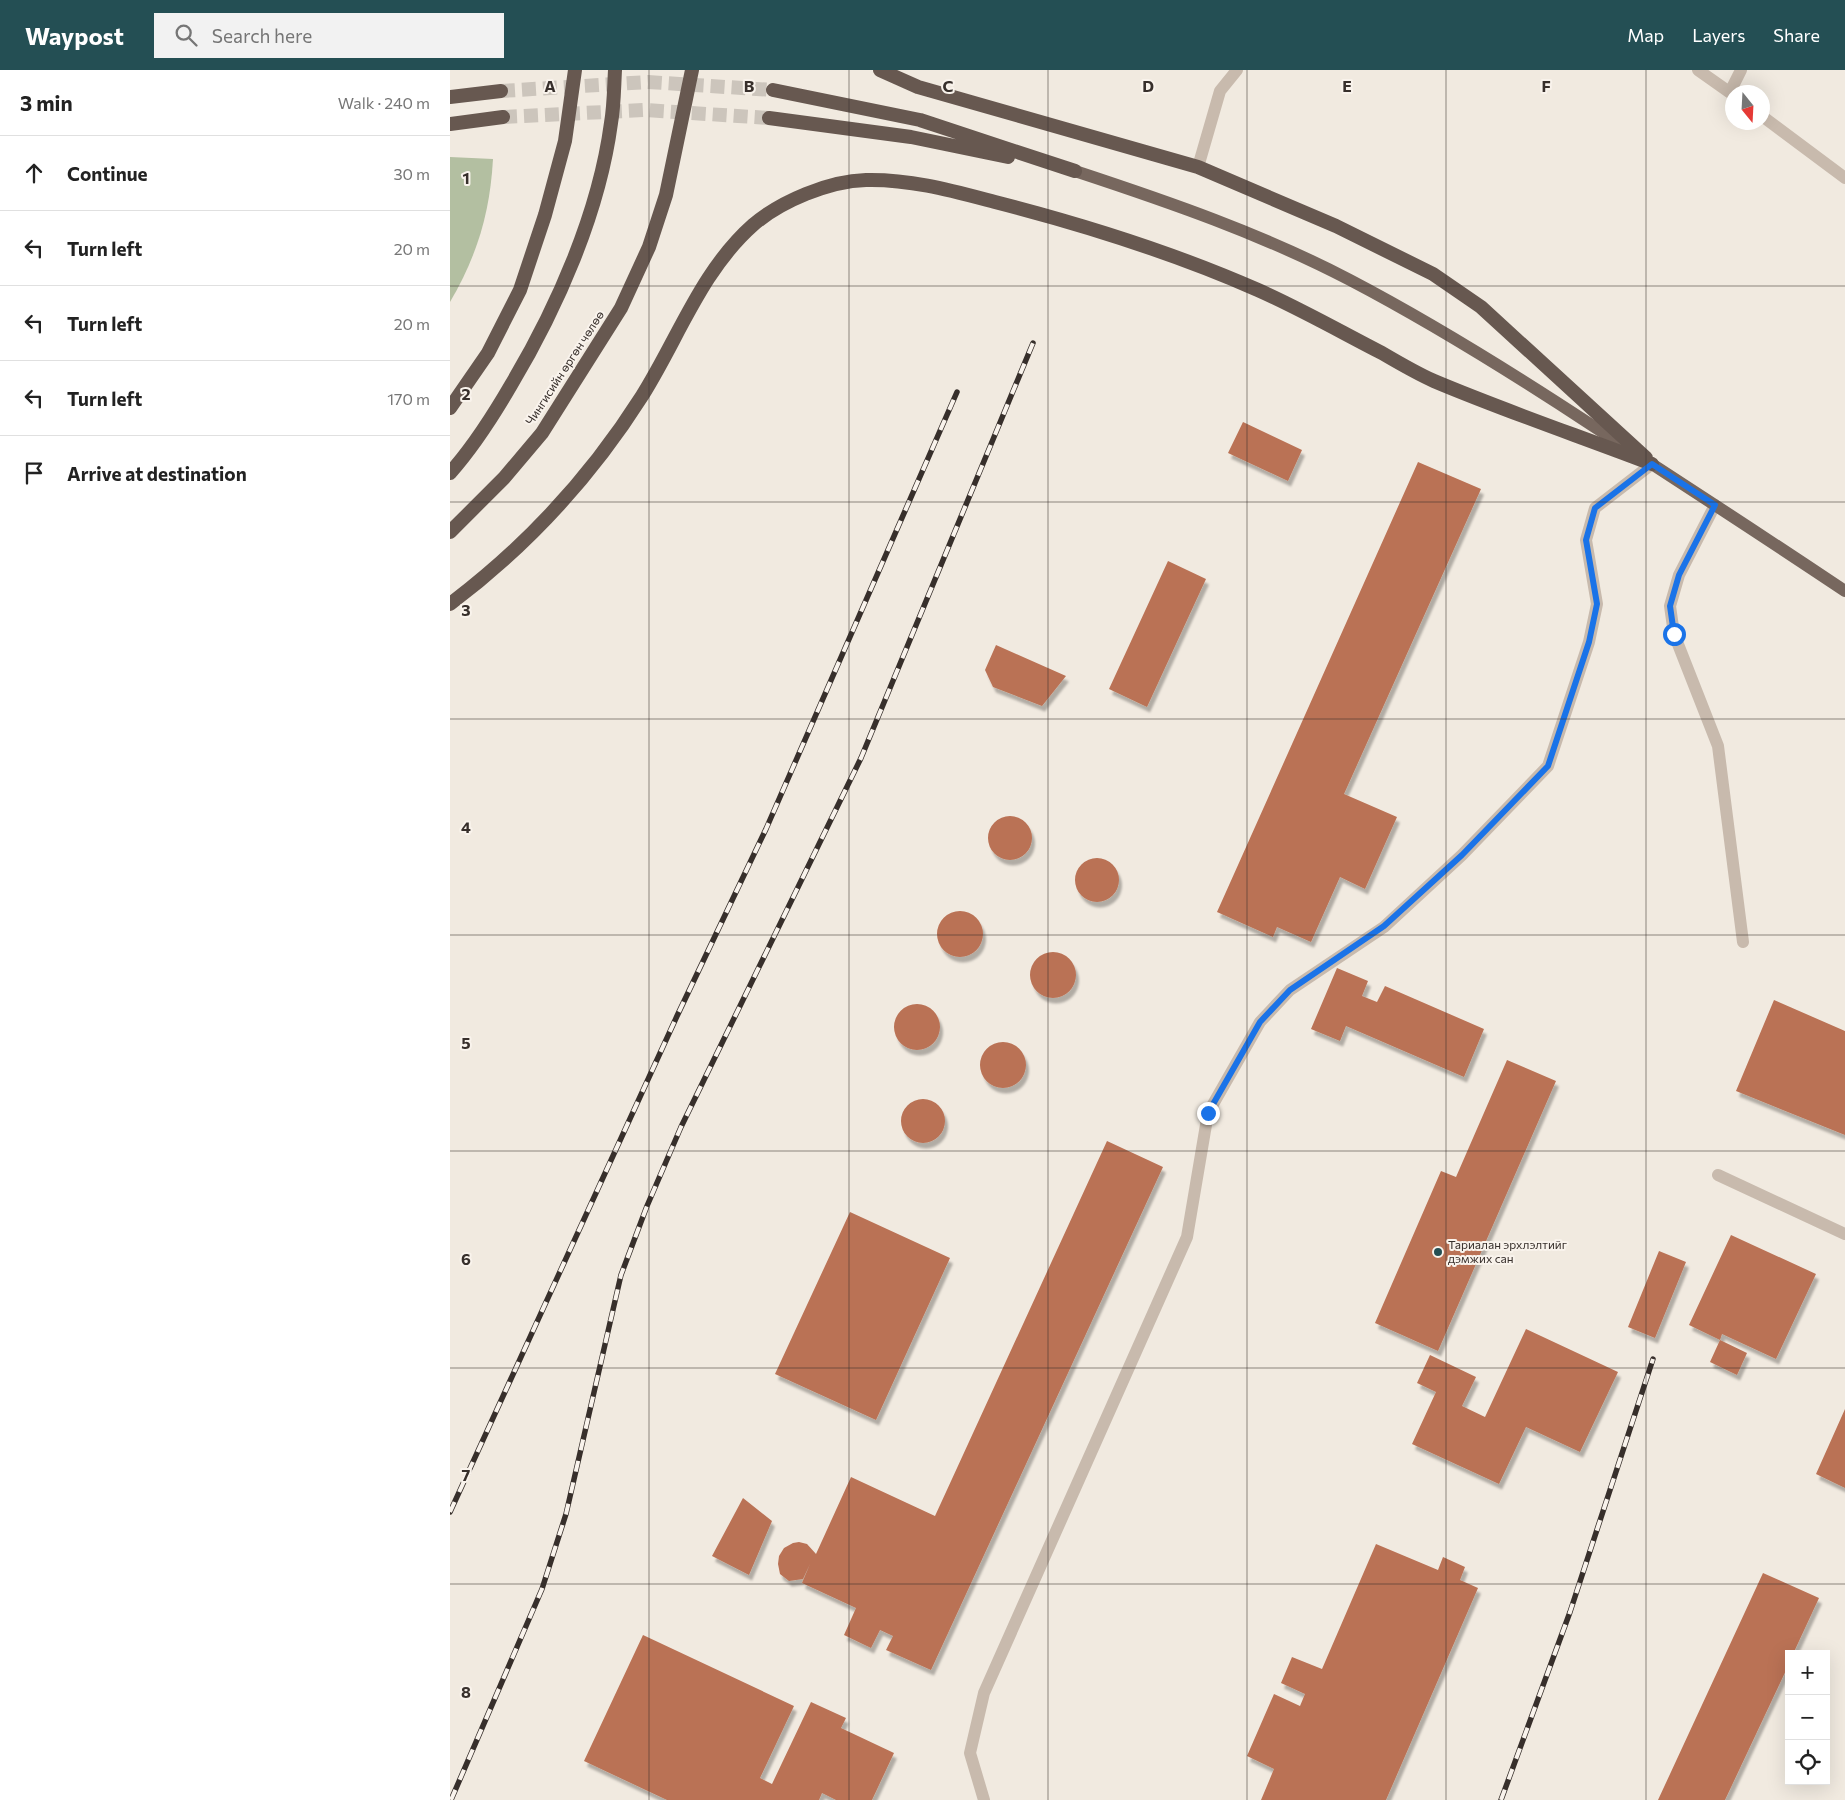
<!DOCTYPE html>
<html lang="en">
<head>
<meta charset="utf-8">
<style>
	body { margin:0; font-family:Commissioner,sans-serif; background:#f2f2f2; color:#222 }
	.controls { position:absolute; right:15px; bottom:15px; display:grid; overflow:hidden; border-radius:0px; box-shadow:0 5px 20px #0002 }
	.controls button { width:45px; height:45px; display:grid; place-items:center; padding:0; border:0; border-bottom:1px solid #e0e0e0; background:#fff; color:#222; font:25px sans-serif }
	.compass { position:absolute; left:1275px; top:15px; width:45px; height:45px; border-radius:50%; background:#fff; box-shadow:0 5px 20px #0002; rotate:162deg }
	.stop { position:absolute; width:15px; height:15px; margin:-11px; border:4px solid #1a73e8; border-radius:50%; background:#fff }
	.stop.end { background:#1a73e8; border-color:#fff; box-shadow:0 1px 5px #0008 }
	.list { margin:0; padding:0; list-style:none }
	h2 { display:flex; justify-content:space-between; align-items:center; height:65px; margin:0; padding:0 20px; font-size:21px }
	h2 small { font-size:16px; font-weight:400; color:#767676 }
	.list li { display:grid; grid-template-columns:32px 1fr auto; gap:15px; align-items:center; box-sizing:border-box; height:75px; padding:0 20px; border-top:1px solid #e0e0e0 }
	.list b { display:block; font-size:19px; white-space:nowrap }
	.list em { font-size:16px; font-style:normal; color:#767676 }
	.icon { flex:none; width:28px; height:28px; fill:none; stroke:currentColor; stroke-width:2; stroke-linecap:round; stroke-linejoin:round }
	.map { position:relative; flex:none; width:1395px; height:1730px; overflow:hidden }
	header { display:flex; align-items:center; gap:30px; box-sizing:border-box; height:70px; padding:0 25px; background:#244f54; color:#fff }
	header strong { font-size:24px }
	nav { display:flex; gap:28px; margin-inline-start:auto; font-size:18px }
	.search { width:350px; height:45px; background:#f2f2f2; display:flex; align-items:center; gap:12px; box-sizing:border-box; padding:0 18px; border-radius:0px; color:#767676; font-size:19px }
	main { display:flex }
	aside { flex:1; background:#fff }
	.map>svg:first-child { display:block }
	.green { fill:#b3bfa1 }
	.building { fill:#ba7255; filter:url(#shadow) }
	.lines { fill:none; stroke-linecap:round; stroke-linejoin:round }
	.trunk-tunnel { stroke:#ccc5bc; stroke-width:14; stroke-dasharray:14 7; stroke-linecap:butt }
	.service { stroke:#c8baad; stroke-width:12 }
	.minor { stroke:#c8baad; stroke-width:12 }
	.primary { stroke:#77675e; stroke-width:12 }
	.trunk { stroke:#675850; stroke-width:14 }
	.rail-casing { stroke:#372f2b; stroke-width:5.5 }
	.rail { stroke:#f9f3ec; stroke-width:4; stroke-dasharray:11; stroke-linecap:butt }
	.route { stroke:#1a73e8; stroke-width:6 }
	.grid { fill:none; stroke:#372f2b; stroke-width:1; stroke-opacity:0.55 }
	.poi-dot { fill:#244f54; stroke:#f9f3ec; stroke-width:2 }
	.labels { text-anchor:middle; stroke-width:4; stroke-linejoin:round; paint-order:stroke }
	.street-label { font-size:12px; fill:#372f2b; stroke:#f9f3ec }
	.poi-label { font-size:12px; fill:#372f2b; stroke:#f9f3ec; text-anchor:start }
	.grid-label { font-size:16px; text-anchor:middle; font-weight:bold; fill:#372f2b; stroke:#f9f3ec; stroke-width:4; stroke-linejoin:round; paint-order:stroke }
</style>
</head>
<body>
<header>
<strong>Waypost</strong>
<div class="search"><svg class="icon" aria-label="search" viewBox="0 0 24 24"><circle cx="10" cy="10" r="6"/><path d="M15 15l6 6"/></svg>Search here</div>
<nav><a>Map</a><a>Layers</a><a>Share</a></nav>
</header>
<main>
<aside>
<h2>3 min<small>Walk · 240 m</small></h2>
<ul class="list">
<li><svg class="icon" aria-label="ahead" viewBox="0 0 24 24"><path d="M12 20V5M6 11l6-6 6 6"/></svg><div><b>Continue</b></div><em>30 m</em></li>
<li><svg class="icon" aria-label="left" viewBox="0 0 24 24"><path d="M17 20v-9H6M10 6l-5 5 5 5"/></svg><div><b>Turn left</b></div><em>20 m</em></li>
<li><svg class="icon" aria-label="left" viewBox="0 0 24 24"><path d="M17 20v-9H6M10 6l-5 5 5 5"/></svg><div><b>Turn left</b></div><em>20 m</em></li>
<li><svg class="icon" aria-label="left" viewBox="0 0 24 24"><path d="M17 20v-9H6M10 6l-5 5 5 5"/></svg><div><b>Turn left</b></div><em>170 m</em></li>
<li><svg class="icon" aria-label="arrive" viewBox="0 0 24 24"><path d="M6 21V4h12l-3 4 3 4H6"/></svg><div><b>Arrive at destination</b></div></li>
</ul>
</aside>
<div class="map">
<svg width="1395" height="1730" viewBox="0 0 1395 1730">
	<defs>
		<filter id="shadow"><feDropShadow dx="3" dy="5.5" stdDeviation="1" flood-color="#0004"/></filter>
	</defs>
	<rect width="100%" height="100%" fill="#f1eae0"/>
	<path class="green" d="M0,87L43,89C40,143 27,186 0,232Z"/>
	<path class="building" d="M793,352L852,380L838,411L778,383Z
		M968,392L1031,419L894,724L947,747L915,819L890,807L861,872L827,857L823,867L767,842Z
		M718,491L756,509L697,637L659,619Z
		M546,575L616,606L592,636L543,617L535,600Z
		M538 768a22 22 0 1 1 44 0a22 22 0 1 1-44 0Z
		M625 810a22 22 0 1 1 44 0a22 22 0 1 1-44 0Z
		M487 864a23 23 0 1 1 46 0a23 23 0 1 1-46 0Z
		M580 905a23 23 0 1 1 46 0a23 23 0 1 1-46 0Z
		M887,898L918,911L912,926L927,932L935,916L1034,959L1014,1007L896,956L890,971L861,959Z
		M1324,930L1395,961V1065L1286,1021Z
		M444 957a23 23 0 1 1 46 0a23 23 0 1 1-46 0Z
		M530 995a23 23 0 1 1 46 0a23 23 0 1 1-46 0Z
		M1057,990L1106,1011L988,1281L925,1253L991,1101L1006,1107Z
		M451 1051a22 22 0 1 1 44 0a22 22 0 1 1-44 0Z
		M657,1071L713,1097L481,1600L436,1580L443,1566L430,1560L421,1578L394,1565L406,1538L352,1513L360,1494L353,1509L339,1511L330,1504L328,1494L329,1486L334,1478L343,1473L349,1472L357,1474L366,1484L401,1407L485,1446Z
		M400,1142L500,1188L426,1350L325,1304Z
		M1281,1165L1366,1204L1326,1289L1272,1264L1270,1270L1239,1255Z
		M1209,1181L1236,1192L1205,1268L1178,1257Z
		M1076,1259L1168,1302L1130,1382L1076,1357L1049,1414L962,1374L986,1322L967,1313L980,1285L1026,1307L1012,1336L1035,1347Z
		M1270,1270L1297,1283L1287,1305L1260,1292Z
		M1395,1339V1418L1366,1404Z
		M293,1428L322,1451L299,1505L262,1486Z
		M926,1474L988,1500L993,1487L1015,1497L1010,1510L1028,1518L936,1730H811L824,1699L797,1686L824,1624L850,1636L855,1624L831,1613L842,1587L872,1599Z
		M1313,1503L1369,1528L1343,1584H1339V1594L1275,1730H1208Z
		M193,1565L344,1636L310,1708L322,1714L361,1632L396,1648L391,1658L444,1683L422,1730H386L372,1723L369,1730H217L134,1691Z"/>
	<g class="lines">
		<path class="trunk-tunnel" d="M51,21L198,12L323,20
			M53,47L195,40L319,48"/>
		<path class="service" d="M1248,0L1282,24
			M1280,22L1291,0
			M1312,46L1395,108
			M748,97L770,21L787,0
			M1268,1105L1395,1164"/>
		<path class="minor" d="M1265,435L1229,505L1220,536L1224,564L1268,676L1293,872
			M534,1730L520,1683L534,1623L737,1167L758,1043L810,952L840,920L934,857L1012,785L1098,696L1139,572L1147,534L1136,470L1145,438L1202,394"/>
		<path class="primary" d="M625,101C719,132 812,164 900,210C984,254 1064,304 1143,356C1227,410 1311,465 1395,521"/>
		<path class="trunk" d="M430,0L468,17L748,97L886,156L983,204L1031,237L1196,388
			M323,20L470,50L625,101
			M0,27L51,21
			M319,48L461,67L558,87
			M0,54L53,47
			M0,338L38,283L70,220L95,145L115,71L125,0
			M0,403C24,376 43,346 61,315C107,238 149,143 161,53C164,36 164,18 165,0
			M0,462L54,408L92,363L171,238L199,177L216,125L242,0
			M0,534C77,476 140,408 192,326C228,269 251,201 303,155C331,131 379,111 416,110C461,109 503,121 545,132C635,155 724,183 808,220C851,239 891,262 932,283C949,293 966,303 984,311C1055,341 1129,366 1202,394"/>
		<g class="rail-casing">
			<path id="rail" d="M0,1442L227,946L316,759L507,322
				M1,1730L92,1519L116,1444L171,1205L197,1136L231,1057L411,688L583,273
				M1051,1730L1120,1542L1203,1289"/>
		</g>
		<use href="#rail" class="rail"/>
	</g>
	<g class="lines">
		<path class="route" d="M758,1043L810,952L840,920L934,856L1012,785L1098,696L1139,572L1147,534L1136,470L1145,438L1202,394L1265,435L1229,505L1220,536L1224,564"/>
	</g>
	<path class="grid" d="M199,0V1730M399,0V1730M598,0V1730M797,0V1730M996,0V1730M1196,0V1730M0,216H1395M0,432H1395M0,649H1395M0,865H1395M0,1081H1395M0,1298H1395M0,1514H1395"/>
	<circle class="poi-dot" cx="988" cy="1182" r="5"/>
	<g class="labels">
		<g class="street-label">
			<text transform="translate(115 298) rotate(-57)" y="4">Чингисийн өргөн чөлөө</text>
		</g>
		<g class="poi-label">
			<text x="998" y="1179">Тариалан эрхлэлтийг<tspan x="998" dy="14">дэмжих сан</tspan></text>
		</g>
	</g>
	<g class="grid-label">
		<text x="100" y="22">A</text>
		<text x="299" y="22">B</text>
		<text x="498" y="22">C</text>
		<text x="698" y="22">D</text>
		<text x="897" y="22">E</text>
		<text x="1096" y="22">F</text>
		<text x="16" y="114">1</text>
		<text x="16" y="330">2</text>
		<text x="16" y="546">3</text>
		<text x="16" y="763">4</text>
		<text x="16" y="979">5</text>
		<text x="16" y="1195">6</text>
		<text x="16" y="1411">7</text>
		<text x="16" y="1628">8</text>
	</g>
</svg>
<div class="controls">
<button>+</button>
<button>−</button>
<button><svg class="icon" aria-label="locate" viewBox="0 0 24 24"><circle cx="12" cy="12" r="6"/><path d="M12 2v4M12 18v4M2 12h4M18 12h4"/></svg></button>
</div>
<svg class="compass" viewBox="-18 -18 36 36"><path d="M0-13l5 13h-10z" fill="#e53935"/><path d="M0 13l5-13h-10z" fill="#767676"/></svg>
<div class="stop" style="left:1224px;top:564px"></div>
<div class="stop end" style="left:758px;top:1043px"></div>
</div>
</main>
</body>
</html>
